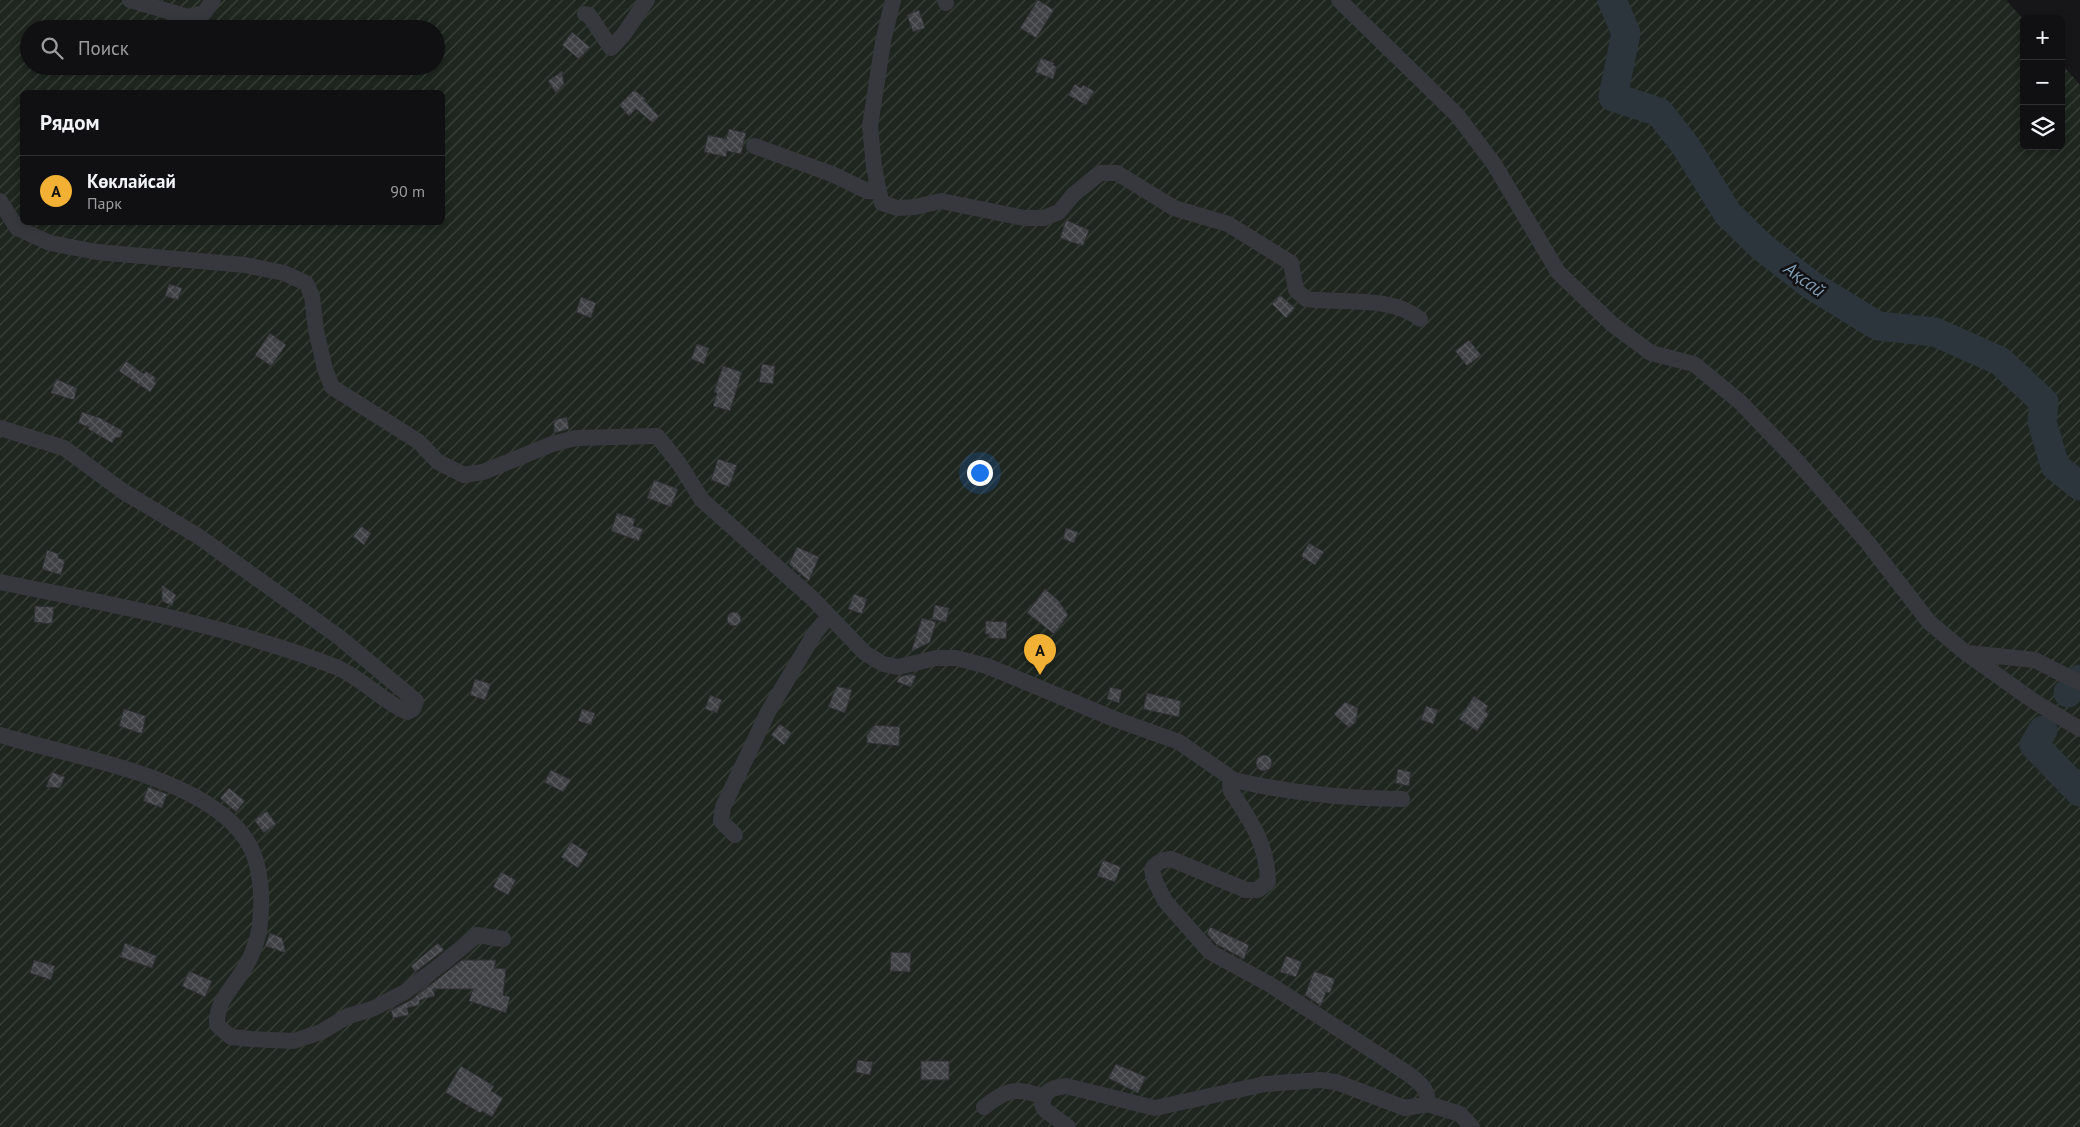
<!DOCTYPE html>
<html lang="ru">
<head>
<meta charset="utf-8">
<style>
	body { margin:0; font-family:"PT Sans",sans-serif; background:#19191b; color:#f1f3f6 }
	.controls { position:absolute; right:15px; top:15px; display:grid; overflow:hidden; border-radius:8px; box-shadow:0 2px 8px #0003 }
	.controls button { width:45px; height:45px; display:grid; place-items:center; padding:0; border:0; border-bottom:1px solid #303032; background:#101012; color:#f1f3f6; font:25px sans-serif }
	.you { position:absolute; left:979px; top:472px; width:18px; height:18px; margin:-12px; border:4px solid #fff; border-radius:50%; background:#1a73e8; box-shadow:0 0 0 8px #1a73e833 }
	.badge { display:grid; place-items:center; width:32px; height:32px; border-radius:50%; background:#f2b134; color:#111; font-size:16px; font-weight:700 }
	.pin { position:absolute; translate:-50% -41px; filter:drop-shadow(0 1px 2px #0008) }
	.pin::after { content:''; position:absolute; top:26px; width:18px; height:15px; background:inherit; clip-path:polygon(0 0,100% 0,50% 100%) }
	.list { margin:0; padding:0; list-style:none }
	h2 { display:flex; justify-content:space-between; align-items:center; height:65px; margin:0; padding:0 20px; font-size:21px }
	h2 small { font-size:16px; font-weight:400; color:#9c9d9f }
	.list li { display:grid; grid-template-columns:32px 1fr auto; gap:15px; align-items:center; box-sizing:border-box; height:70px; padding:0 20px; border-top:1px solid #303032 }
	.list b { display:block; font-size:19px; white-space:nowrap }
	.list p { margin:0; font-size:16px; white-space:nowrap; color:#9c9d9f }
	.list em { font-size:16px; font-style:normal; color:#9c9d9f }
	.icon { flex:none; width:28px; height:28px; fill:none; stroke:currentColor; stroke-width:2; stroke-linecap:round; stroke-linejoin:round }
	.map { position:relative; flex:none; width:2080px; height:1127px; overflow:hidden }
	.search { position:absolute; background:#101012; box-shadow:0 2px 8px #0003; left:20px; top:20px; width:425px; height:55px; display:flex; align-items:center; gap:12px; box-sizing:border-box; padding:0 18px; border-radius:28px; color:#9c9d9f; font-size:19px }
	.panel { position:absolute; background:#101012; box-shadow:0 2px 8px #0003; left:20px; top:90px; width:425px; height:135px; border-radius:8px }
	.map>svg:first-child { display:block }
	.garden { fill:url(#garden-furrows); fill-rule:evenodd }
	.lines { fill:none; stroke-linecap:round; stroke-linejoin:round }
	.river { stroke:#2c353c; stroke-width:29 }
	.building { fill:url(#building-cross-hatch); stroke:#303034 }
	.minor { stroke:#37383d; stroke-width:16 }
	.labels { text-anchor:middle; stroke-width:5; stroke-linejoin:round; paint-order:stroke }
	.water-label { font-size:19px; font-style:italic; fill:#7f9bb3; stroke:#111113 }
</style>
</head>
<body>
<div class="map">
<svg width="2080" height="1127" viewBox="0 0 2080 1127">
	<defs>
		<pattern id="garden-furrows" width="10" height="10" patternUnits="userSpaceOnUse" patternTransform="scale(1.25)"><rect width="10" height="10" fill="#1e261f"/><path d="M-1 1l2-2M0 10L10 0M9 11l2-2" fill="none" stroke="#3c433d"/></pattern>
		<pattern id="building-cross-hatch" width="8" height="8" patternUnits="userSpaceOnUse" patternTransform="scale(1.25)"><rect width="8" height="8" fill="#404145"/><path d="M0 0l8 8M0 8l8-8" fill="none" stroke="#595a5e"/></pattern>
	</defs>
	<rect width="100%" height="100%" fill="#161618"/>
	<path class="garden" d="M0,0H2006L2024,20V146H2061V63L2080,85V1127H0ZM29,29H436V66H29ZM22,92H442V222H22Z"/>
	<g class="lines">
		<path class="river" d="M1612,0L1626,33L1613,97L1659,112L1685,145L1728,214L1761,246L1811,285L1878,326L1935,332L2000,361L2044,402L2042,422L2055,466L2080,486
			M2068,693L2080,679
			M2043,730L2034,745L2080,792"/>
	</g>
	<path class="building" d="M1038,0L1054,10L1036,38L1020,28Z
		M919,10L925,28L913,32L907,15Z
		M572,32L590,47L579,59L562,45Z
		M1041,58L1054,63L1053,65L1057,67L1053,79L1035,72Z
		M562,71L564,84L556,93L548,81Z
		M1075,84L1081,88L1083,85L1094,91L1086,105L1068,95Z
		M634,90L646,99L644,100L659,116L653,123L636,109L629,116L619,105Z
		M729,129L746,133L741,154L727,151L726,157L704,152L708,135L726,139Z
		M1066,220L1089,230L1083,246L1060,238Z
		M169,284L182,288L178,300L165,296Z
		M1280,295L1295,308L1286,318L1272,304Z
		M581,297L596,303L591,318L576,312Z
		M270,333L286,345L271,366L255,355Z
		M1469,340L1481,355L1467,366L1455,351Z
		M697,344L709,348L704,364L691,359Z
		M126,361L144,374L146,371L156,378L154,381L157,382L150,392L119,371Z
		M762,364L775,366L773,384L759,382Z
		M723,366L742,372L730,411L713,406L717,393L714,392Z
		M56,379L77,388L74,400L51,393Z
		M82,412L100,418L123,431L120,438L116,437L112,443L88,429L89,427L78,423Z
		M567,417L569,429L554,433V420Z
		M718,459L737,465L729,487L711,480Z
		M654,480L678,489L671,507L647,498Z
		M617,513L635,519L633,526L643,529L639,541L611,531Z
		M361,526L371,533L364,545L353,537Z
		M1066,528L1078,532L1074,543L1063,539Z
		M1309,543L1324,552L1315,565L1301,556Z
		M797,547L819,557L809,581L789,564Z
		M47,550L59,554L58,558L65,560L61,575L42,569Z
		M162,585L176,595L172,606L162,601Z
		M1045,589L1058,600L1068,615L1054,634L1027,613Z
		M854,594L867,599L862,614L848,609Z
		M935,605L949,608L946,622L932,619Z
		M35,606L54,607L52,624L34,622Z
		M727 619a7 7 0 1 1 14 0a7 7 0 1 1-14 0Z
		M922,618L936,622L930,642L911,652Z
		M986,621L1007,622L1006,639L989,638V634H985Z
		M911,674L916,676L911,687L897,682L899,677Z
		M475,679L491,684L485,700L470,695Z
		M837,686L852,690L845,713L828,707Z
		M1110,687L1122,690L1119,703L1107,699Z
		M1147,693L1181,701L1179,717L1143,709Z
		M710,695L722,700L717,713L705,709Z
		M1474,696L1488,706L1485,711L1489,714L1477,731L1459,719Z
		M1345,702L1358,708L1356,722L1349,728L1334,714Z
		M1426,706L1438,710L1433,724L1421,720Z
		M124,709L146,716L142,734L119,726Z
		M582,709L595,713L591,725L578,721Z
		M780,724L792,733L784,745L771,735Z
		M875,725L900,727L899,746L867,743V735Z
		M1256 763a8 8 0 1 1 16 0a8 8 0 1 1-16 0Z
		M1398,769L1411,772L1409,786L1395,783Z
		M551,770L571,780L563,792L544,782Z
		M52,772L65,777L60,788L46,787Z
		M148,787L167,794L162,808L143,801Z
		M229,788L245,801L236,812L220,798Z
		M267,811L276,824L264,833L254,820Z
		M571,842L588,853L578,868L561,857Z
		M1103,860L1121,867L1115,882L1097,876Z
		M501,872L516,880L508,895L493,887Z
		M1210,927L1249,945L1244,959L1216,944L1207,934Z
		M270,933L282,938L286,953L265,946Z
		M125,943L157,956L152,968L120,957Z
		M438,943L444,950L415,972L411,966Z
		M891,952L911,953L910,972L890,971Z
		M1286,956L1302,962L1296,977L1280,972Z
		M34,960L55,966L51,980L30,973Z
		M462,960H496L494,968L506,969L503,995L510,997L506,1013L469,1001L473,989H433L435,996L420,1000L419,1005L407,1008L409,1015L393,1018L391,1011H390L411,1000Z
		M189,971L212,981L205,997L182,986Z
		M1314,971L1335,979L1330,993L1326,992L1321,1006L1305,995Z
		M858,1060L873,1062L870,1075L855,1072Z
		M921,1061H949V1080H921Z
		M1116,1064L1146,1077L1138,1093L1108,1078Z
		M461,1066L494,1086L491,1091L503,1098L492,1117L482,1111L480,1113L445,1092Z"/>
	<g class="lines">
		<path class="minor" d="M130,0L188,17L204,13L213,0
			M945,0L946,3
			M1339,0L1457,115L1494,164L1558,272L1612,324L1651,353L1694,364L1740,402L1797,461L1868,543L1929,622L1966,653L2032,700L2080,729
			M585,14L589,15L611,48L624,34L647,0
			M754,146L832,174L867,191L879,192L874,167L870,126L883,42L893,0
			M879,192L882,203L897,208L915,207L941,201L1024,218H1044L1059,212L1073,195L1100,173H1117L1174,208L1228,224L1291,263L1296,290L1306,299C1342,304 1390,295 1420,319
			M0,201L17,228L50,243L97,252L245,265L284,273L306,283L312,296L316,330L325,369L332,387L419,442L438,462L464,475L483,472L552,444L576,438L657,436L678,462L702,500L812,598L865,653L883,664L898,667L936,658H956L987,666L1112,718L1179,742L1234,780L1230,784L1231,791C1251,821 1267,844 1268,882L1258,890H1246L1171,859C1162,860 1157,862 1152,869L1154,879L1165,901L1210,952L1269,984L1407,1073C1419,1082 1428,1088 1428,1104L1405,1108L1336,1082L1320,1080L1265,1084L1155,1108L1066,1086C1052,1088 1045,1089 1042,1105L1045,1110L1068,1127
			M0,428L64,448L124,492L198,536L339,637L416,701L413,709L407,712C382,701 362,678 336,667C228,625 113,605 0,582
			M1968,653L2035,660L2080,683
			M0,735C70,757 205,775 247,841C261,863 263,897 260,922C259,940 250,961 240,975C229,992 216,1003 217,1025L231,1037L251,1039L294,1041L321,1032L348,1016L372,1009L405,992L443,963L477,935L503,939
			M1234,780C1289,793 1345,799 1402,799
			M735,835L721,821L723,807L768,712L815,633L829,616
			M1428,1104L1460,1114L1472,1127
			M984,1107C1008,1089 1014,1087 1044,1097"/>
	</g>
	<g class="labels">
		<g class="water-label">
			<text transform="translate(1805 279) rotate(36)" y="7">Ақсай</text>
		</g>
	</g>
</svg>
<div class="controls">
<button>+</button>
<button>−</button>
<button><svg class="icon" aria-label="layers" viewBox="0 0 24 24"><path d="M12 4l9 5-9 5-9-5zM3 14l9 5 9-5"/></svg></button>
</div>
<div class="you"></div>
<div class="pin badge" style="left:1040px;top:675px">A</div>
<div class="search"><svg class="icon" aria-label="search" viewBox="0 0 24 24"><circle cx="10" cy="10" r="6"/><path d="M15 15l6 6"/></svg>Поиск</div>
<section class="panel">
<h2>Рядом<small></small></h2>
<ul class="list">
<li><span class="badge">A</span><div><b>Көклайсай</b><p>Парк</p></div><em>90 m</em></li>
</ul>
</section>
</div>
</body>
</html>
